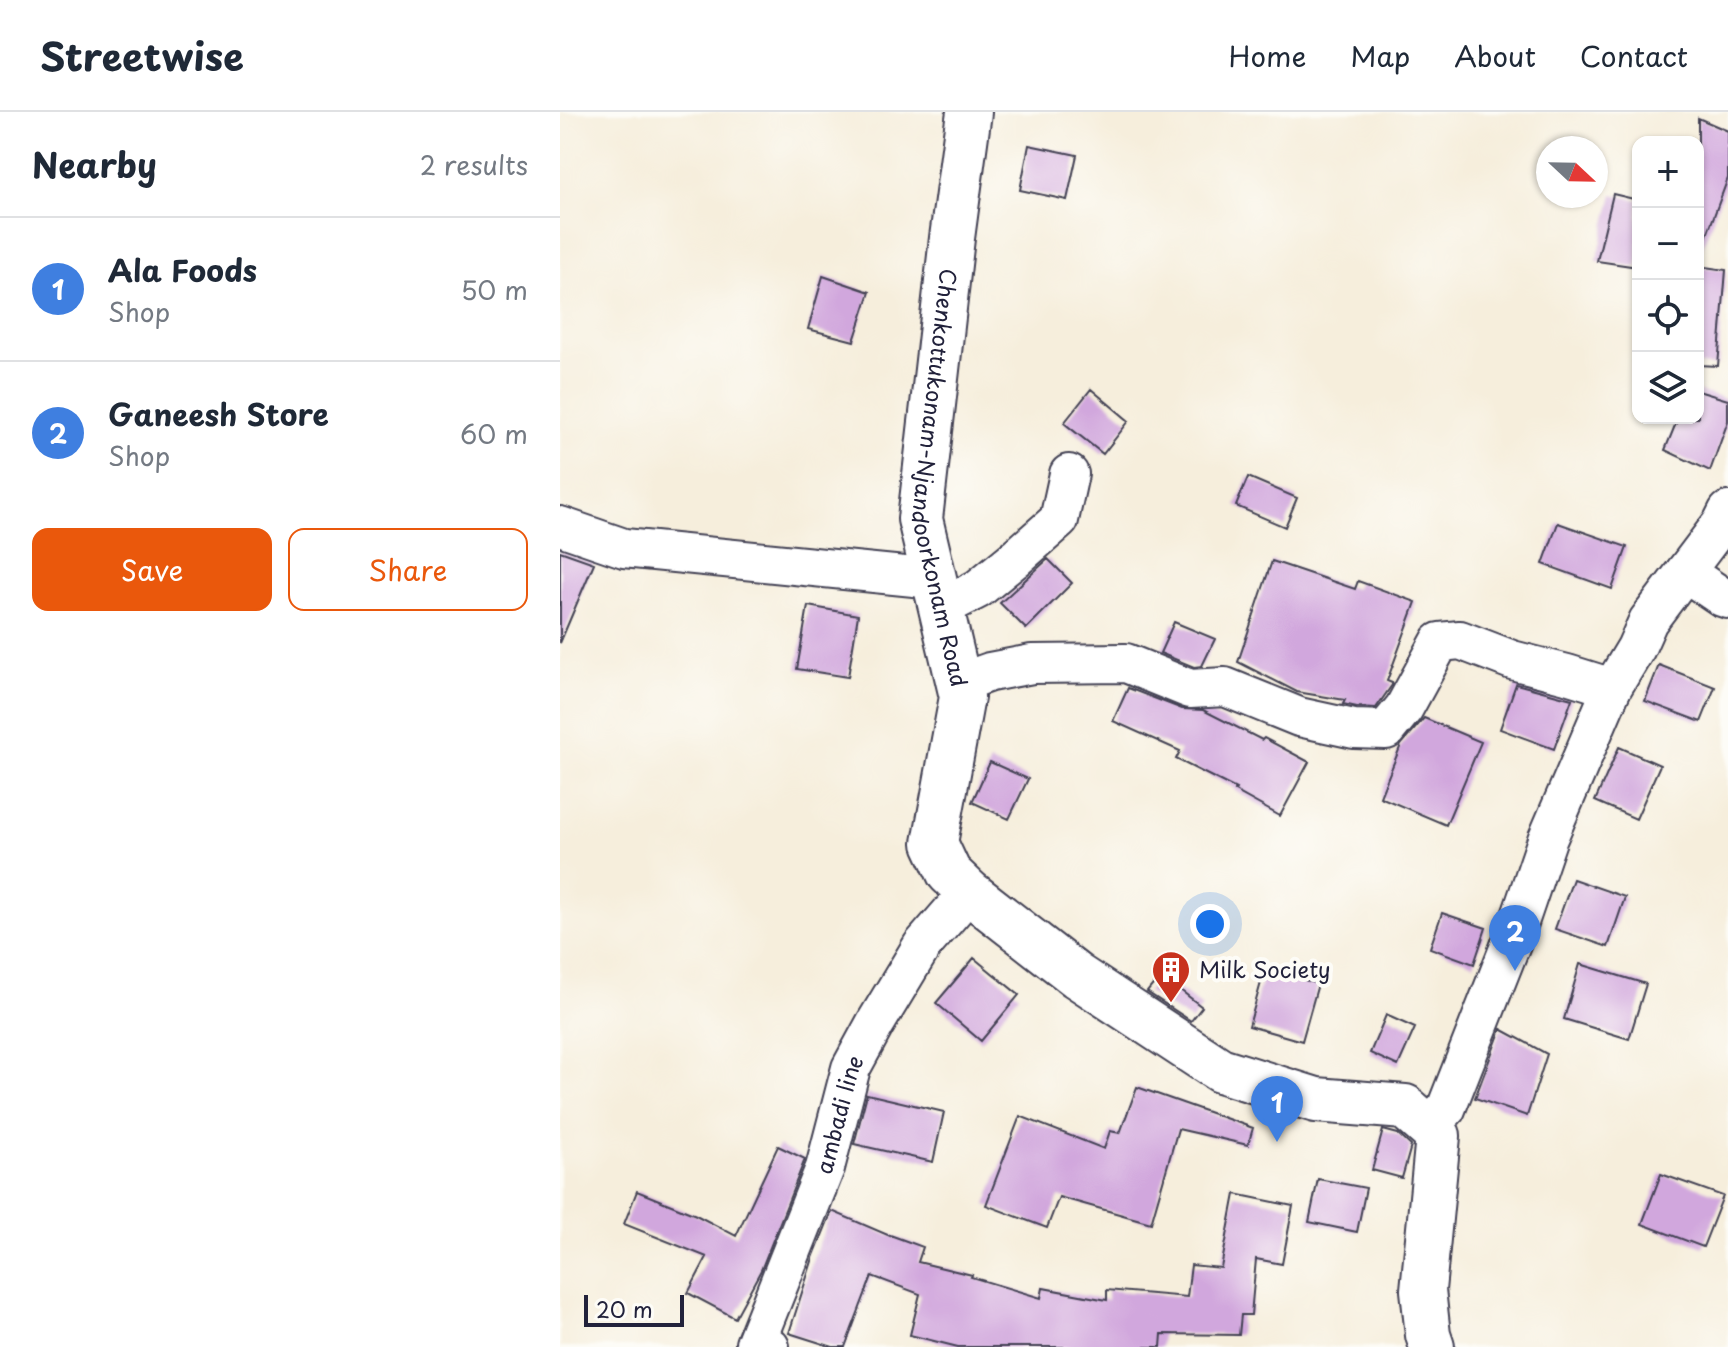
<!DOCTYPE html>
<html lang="en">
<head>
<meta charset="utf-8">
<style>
	body { margin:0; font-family:"Playpen Sans",sans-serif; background:#f6f6f7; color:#1f2937 }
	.controls { position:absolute; right:24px; top:24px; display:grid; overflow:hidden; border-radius:16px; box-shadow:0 2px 6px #0004 }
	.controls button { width:72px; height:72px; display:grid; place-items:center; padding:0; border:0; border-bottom:2px solid #e0e1e3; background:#fff; color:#1f2937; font:40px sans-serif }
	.compass { position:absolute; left:976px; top:24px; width:72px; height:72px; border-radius:50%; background:#fff; box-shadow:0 2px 6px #0004; rotate:112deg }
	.scale { position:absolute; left:24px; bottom:20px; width:100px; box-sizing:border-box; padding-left:8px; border:4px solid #22223b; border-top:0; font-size:22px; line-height:28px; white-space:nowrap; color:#22223b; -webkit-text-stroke:6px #fdfcf7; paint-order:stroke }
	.you { position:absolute; left:650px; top:812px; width:28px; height:28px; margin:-20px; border:6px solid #fff; border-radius:50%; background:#1a73e8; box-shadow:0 0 0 12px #1a73e833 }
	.badge { display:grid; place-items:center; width:52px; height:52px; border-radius:50%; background:#ea580c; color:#fff; font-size:26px; font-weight:700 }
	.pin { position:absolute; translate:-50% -66px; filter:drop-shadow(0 2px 4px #0008) }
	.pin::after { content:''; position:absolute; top:42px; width:28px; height:24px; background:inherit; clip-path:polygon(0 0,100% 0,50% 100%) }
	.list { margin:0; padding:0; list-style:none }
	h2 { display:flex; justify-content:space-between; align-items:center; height:104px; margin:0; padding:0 32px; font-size:34px }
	h2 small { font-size:26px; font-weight:400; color:#747a83 }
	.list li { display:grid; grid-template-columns:52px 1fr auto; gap:24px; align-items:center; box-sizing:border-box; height:144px; padding:0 32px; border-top:2px solid #e0e1e3 }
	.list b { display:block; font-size:30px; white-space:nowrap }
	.list p { margin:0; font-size:26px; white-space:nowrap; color:#747a83 }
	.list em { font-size:26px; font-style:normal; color:#747a83 }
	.actions { display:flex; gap:16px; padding:24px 32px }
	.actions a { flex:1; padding:18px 0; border:2px solid #ea580c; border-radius:16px; text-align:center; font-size:28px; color:#ea580c }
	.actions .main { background:#ea580c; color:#fff }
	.icon { flex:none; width:44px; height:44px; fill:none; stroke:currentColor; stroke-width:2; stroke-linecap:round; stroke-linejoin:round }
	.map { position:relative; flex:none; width:1168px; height:1235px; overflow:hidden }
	header { display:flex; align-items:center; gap:48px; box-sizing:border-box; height:112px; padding:0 40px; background:#fff; border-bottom:2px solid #e0e1e3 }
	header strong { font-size:38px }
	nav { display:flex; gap:44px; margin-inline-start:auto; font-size:28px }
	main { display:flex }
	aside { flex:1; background:#fff }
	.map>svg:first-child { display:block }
	.building { fill:#d1a7dd }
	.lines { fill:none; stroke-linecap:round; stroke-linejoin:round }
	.street-casing { stroke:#424153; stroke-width:42 }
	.secondary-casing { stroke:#424153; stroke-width:48 }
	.street { stroke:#fff; stroke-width:38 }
	.secondary { stroke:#fff; stroke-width:44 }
	.labels { text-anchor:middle; stroke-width:8; stroke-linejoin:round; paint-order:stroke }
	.street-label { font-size:22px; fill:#22223b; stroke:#fdfcf7 }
	.poi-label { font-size:22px; fill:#22223b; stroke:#fdfcf7; text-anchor:start }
</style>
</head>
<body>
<header>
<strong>Streetwise</strong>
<nav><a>Home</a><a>Map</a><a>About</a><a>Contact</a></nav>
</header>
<main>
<aside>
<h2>Nearby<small>2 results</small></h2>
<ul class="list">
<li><span class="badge" style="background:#3f7fe0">1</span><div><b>Ala Foods</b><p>Shop</p></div><em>50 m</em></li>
<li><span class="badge" style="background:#3f7fe0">2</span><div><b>Ganeesh Store</b><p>Shop</p></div><em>60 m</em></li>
</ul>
<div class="actions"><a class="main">Save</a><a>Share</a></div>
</aside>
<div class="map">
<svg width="1168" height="1235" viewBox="0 0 1168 1235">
	<rect width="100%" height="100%" fill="#fdfcf7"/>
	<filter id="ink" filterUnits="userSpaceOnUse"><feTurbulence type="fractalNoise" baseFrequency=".0125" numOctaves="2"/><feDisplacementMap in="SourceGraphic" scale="16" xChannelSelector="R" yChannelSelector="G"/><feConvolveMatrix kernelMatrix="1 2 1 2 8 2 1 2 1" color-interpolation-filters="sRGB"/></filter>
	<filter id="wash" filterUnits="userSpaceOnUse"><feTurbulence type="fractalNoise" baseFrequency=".006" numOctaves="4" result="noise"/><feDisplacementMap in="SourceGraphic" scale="32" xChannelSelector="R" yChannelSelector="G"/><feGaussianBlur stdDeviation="1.8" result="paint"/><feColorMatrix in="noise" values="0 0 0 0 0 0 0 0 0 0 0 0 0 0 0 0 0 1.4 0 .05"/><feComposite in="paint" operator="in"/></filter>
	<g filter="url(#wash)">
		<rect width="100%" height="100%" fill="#f6eedc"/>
		<g id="blocks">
			<path class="building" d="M1138,6L1168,19V66L1141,139H1138Z
				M469,33L517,43L507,88L460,78Z
				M1053,82L1078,88V155L1037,149Z
				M1138,154L1166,158L1158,254L1138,253Z
				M263,164L310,180L294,229L248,217Z
				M531,277L569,309L543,342L504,311Z
				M1138,279L1168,288V309L1150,359L1105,338L1118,306H1138Z
				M688,365L737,386L725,415L676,394Z
				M998,411L1067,435L1052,477L983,452Z
				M0,439L34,451L0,531Z
				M488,447L512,471L466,517L440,491Z
				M712,449L795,477L798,469L856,490L827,569L832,571V573L816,596L797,595L783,592L785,588L737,580L678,550Z
				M248,494L298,503L288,565L237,557Z
				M614,510L655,527L642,554L634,555L600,541Z
				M1099,553L1155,575L1141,610L1085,589Z
				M956,572L1012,587L994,637L940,617Z
				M568,576L622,597L643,598L702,628L704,626L749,650L720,704L675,679L676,677L616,647L620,639L553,609Z
				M864,606L921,630L886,713L820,685L841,633Z
				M1059,635L1100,653L1076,707L1035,689Z
				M430,650L468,667L449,707L412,690Z
				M1013,767L1065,785L1048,835L995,817Z
				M882,801L926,816L914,852L870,836Z
				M414,846L459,883L421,929L376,891Z
				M1020,852L1086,872L1069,927L1004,907Z
				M705,856L758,872L742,929L689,914Z
				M601,863L642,895L631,909L587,880Z
				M826,903L855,916L838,954L810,941Z
				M941,917L987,942L967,1004L915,986Z
				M577,975L693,1016L688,1033L618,1017L591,1111L499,1085L487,1116L426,1093L460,1004L544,1037L550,1019L560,1021Z
				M307,982L384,1000L373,1050L294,1032Z
				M823,1018L838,1022L851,1034L842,1066L812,1058Z
				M218,1034L245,1047L201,1158L175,1206L128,1181L147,1145L64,1112L77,1079L136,1103L176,1124Z
				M1101,1062L1163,1084L1143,1135L1082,1112Z
				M758,1067L806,1076L797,1120L749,1110Z
				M675,1082L733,1094L722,1152L696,1147L691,1203H681L679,1223L602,1222L601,1235H398L350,1223L360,1182L312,1164L285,1235H273L229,1221L253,1146L272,1099L330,1124V1123L363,1135L358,1150L412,1163L411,1165L481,1186L483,1176L547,1188V1178L627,1185L631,1153L661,1156Z"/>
		</g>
	</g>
	<g filter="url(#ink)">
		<use href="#blocks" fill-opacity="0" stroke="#424153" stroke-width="2"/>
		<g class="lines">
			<g class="street-casing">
				<g id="street">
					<path d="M0,414L64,436L374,467"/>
					<path d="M1125,460L1162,485L1168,487"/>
					<path d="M381,496L418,477L457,445L499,408L509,362"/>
					<path d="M399,571L430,560L472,552L566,551L630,577L665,575L739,605L794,617L826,618L844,596L880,530L900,528L952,548L1007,562L1052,576"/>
					<path d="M866,1014L886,997L956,819L987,728L1052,576L1076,536L1088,509L1162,411L1168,399"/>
					<path id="s1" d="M210,1235L195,1232L265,1056L291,956L315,912L362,834L409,780"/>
				</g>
			</g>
			<g class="secondary-casing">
				<g id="secondary">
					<path id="s2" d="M409,0L392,126L360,407L402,585L375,731L389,761L409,780L517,864L660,958L756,988L845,995L878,1024L863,1178L868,1223L872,1235"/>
				</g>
			</g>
			<use href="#street" class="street"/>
			<use href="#secondary" class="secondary"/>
		</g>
	</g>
	<defs>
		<g id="building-pin" transform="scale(2)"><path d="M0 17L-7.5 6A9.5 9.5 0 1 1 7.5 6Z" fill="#c8321e" stroke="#fdfcf7"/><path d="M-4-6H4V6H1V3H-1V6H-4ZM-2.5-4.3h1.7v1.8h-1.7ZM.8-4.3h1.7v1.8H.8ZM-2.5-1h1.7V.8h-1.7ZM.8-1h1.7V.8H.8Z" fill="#fff"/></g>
	</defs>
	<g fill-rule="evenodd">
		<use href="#building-pin" x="611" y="858"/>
	</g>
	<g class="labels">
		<g class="street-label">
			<text dy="8" stroke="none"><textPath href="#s2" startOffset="370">Chenkottukonam-Njandoorkonam Road</textPath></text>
			<text dy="8" stroke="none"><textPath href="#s1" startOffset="260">ambadi line</textPath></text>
		</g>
		<g class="poi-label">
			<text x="639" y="866">Milk Society</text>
		</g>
	</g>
</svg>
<div class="controls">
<button>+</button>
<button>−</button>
<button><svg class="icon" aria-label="locate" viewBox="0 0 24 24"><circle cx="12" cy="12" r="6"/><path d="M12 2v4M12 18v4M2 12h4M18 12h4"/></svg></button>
<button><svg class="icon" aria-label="layers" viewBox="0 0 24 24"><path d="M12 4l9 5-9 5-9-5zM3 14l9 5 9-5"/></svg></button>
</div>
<svg class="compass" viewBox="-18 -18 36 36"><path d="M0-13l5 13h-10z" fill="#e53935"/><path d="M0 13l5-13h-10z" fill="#747a83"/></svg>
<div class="scale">20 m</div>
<div class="you"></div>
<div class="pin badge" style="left:717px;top:1030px;background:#3f7fe0">1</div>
<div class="pin badge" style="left:955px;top:859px;background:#3f7fe0">2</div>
</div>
</main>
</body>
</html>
